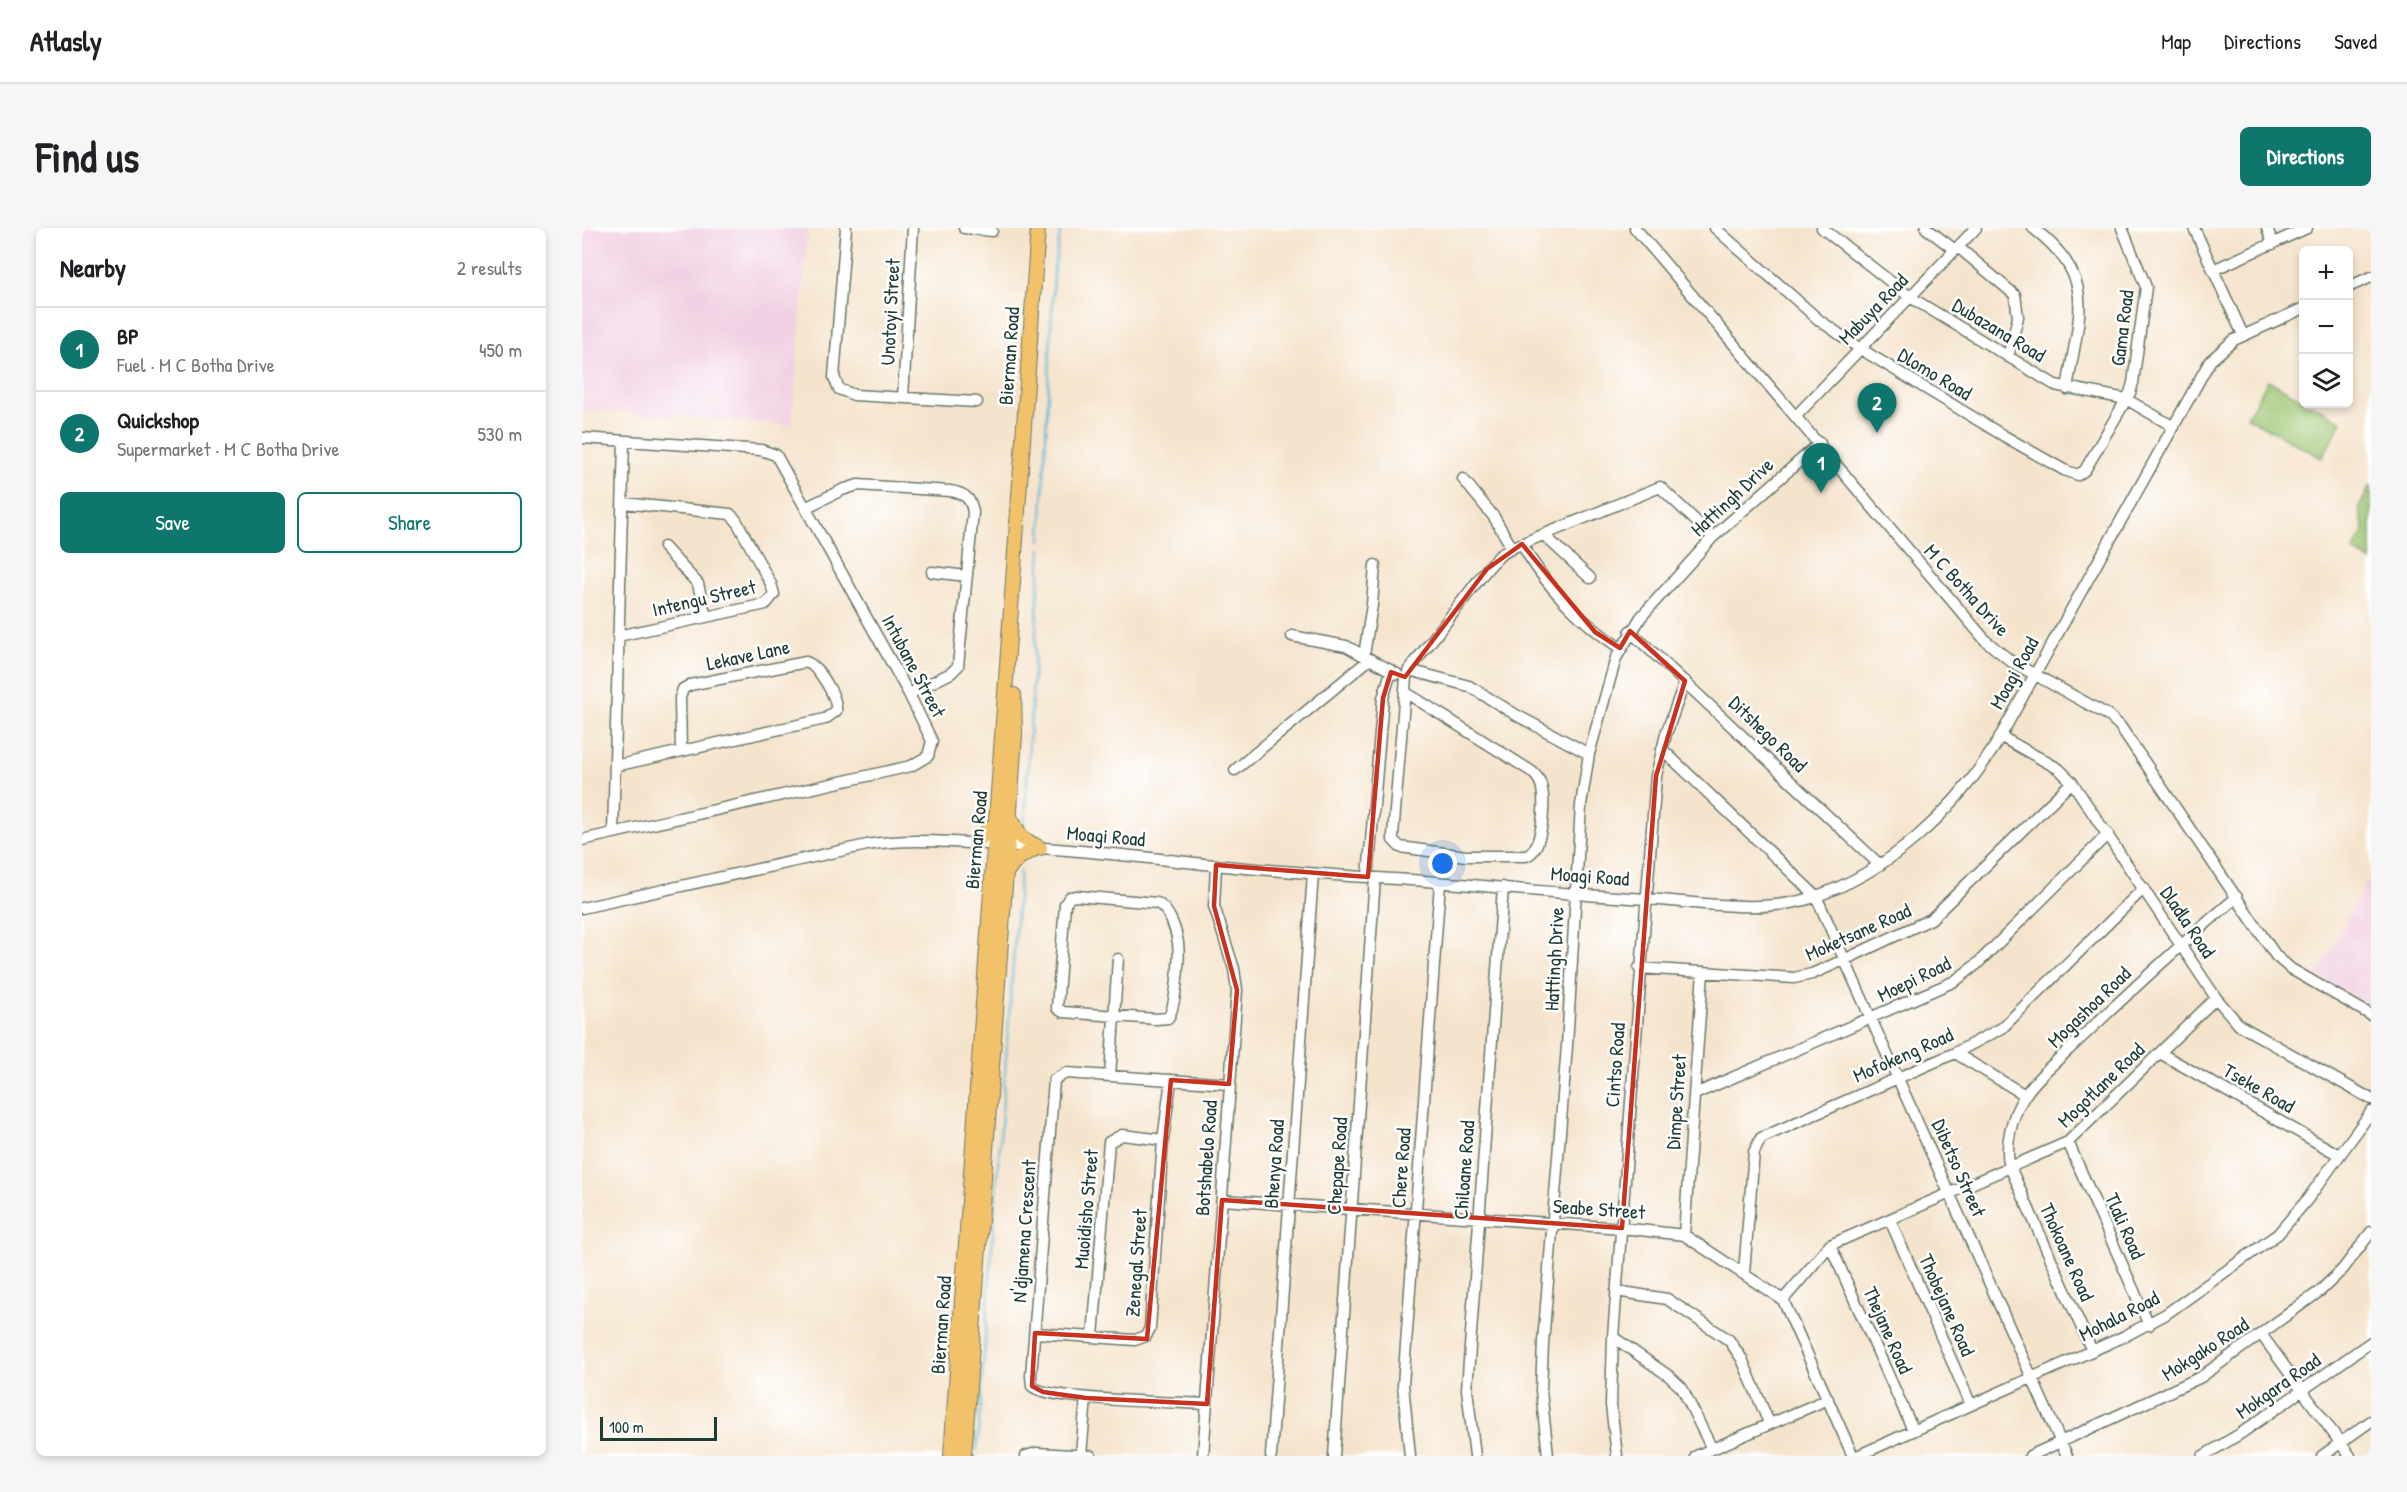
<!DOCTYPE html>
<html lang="en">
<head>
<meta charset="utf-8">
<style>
	body { margin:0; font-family:"Patrick Hand",sans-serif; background:#f6f6f6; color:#202124 }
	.controls { position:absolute; right:18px; top:18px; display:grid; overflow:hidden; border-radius:9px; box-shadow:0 3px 9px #0003 }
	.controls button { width:54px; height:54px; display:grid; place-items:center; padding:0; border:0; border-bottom:2px solid #e0e0e0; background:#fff; color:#202124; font:30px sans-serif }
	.scale { position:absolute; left:18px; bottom:15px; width:117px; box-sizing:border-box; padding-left:6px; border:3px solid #1f3d34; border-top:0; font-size:16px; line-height:21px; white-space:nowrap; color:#1f3d34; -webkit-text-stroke:4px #fff; paint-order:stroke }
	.you { position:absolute; left:861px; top:636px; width:21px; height:21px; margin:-15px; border:4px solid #fff; border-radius:50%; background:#1a73e8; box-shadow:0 0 0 9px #1a73e833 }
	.badge { display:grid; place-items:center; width:39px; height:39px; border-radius:50%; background:#0f766e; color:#fff; font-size:20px; font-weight:700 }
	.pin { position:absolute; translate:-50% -50px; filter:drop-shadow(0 2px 3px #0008) }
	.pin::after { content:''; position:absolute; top:32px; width:21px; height:18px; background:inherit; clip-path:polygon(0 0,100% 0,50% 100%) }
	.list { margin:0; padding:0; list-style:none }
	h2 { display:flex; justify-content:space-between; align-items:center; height:78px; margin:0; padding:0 24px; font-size:26px }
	h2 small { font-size:20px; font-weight:400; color:#757577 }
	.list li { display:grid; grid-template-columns:39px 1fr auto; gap:18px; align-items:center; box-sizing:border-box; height:84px; padding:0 24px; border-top:2px solid #e0e0e0 }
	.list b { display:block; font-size:22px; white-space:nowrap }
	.list p { margin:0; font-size:20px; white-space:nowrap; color:#757577 }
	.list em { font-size:20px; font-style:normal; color:#757577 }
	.actions { display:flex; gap:12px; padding:18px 24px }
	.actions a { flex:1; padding:14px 0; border:2px solid #0f766e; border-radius:9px; text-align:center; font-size:21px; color:#0f766e }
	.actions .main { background:#0f766e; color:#fff }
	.icon { flex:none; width:33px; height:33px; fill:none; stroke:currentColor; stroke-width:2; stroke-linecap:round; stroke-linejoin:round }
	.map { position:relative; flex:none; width:1789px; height:1228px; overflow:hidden; border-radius:9px }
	header { display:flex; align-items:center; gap:36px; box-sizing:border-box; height:84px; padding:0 30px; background:#fff; border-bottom:2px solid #e0e0e0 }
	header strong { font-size:28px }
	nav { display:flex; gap:33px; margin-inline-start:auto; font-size:21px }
	.intro { display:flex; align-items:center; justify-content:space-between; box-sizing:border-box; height:144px; padding:0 36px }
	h1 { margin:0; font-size:42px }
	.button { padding:15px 27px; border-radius:9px; background:#0f766e; color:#fff; font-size:21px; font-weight:700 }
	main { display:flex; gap:36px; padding:0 36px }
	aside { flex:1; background:#fff; border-radius:9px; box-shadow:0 3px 9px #0003 }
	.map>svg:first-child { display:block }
	.built { fill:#f1d0e3 }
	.green { fill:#9ec672; stroke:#5e8253; stroke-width:1.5 }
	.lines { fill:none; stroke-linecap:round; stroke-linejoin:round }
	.stream { stroke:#55b4d3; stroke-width:2 }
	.minor-casing { stroke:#6a7769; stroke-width:13 }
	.major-casing { stroke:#6a7769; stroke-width:16 }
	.minor { stroke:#fff; stroke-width:10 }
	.major { stroke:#f2c26a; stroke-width:14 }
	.marked { fill:none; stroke:#c8321e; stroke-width:4.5; stroke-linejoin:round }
	.labels { text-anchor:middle; stroke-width:5; stroke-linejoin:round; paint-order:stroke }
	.street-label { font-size:20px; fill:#1f3d34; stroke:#fff }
</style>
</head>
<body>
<header>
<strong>Atlasly</strong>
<nav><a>Map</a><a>Directions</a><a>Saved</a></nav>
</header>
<div class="intro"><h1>Find us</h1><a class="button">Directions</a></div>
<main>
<aside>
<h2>Nearby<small>2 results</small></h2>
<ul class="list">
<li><span class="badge">1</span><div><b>BP</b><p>Fuel · M C Botha Drive</p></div><em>450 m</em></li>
<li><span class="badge">2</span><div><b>Quickshop</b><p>Supermarket · M C Botha Drive</p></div><em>530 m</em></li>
</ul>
<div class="actions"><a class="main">Save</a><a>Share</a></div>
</aside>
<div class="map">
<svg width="1789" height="1228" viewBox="0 0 1789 1228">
	<rect width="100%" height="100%" fill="#fff"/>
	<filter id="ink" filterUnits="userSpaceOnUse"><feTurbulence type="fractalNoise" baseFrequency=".0167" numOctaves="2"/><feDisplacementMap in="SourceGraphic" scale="12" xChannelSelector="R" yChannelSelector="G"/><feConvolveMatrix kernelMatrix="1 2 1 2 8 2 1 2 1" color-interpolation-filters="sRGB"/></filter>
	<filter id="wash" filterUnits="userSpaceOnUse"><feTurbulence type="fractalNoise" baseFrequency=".008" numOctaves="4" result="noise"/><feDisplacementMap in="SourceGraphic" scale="24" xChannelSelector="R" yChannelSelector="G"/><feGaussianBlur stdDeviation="1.35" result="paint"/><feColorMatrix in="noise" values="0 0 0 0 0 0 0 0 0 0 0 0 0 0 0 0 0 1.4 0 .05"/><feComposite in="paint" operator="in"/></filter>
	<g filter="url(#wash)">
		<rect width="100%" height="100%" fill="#f5e4cc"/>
		<path class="built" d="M0,0H226L210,197L0,181Z
			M1789,646V777L1735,748Z"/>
		<path class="green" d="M1686,152L1721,172L1722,176H1729L1760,193L1740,230L1665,189Z
			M1789,257V333L1771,323L1782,301L1777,280Z"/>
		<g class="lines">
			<path class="stream" d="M459,312L472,42L479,0
				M442,600L459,321
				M395,1222L438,641
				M395,1228V1227"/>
		</g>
	</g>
	<g filter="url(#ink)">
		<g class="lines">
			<g class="minor-casing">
				<path id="minor" d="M264,0L252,149L257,161L272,167L395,174
					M382,0L410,3
					M1053,0L1404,413L1430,434L1526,487L1538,498L1694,728L1709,741L1789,787
					M1133,0L1237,92L1277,120L1422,208L1482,242L1496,247L1503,242L1548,165L1551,155L1564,59L1540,0
					M1240,0L1328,69L1473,157L1544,171L1592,199
					M1344,0L1373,22
					M1451,0C1518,51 1496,88 1485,161
					M1612,0L1661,107
					M1685,0L1691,16
					M1376,19L1433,67L1436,89L1426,129
					M1631,42L1725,0
					M1766,59L1789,49
					M321,169L331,0
					M1214,188L1394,0
					M0,210L179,222L194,227L327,466L350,513L346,528L329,538L0,612
					M881,251L912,289L930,320
					M225,279L260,262L276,257L368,263C382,265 389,270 391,284L376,438L369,445L327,466
					M963,308L1008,350
					M940,316C962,357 1000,395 1038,420
					M82,319L116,356L124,389
					M350,344L385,348
					M1048,403L1298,637
					M36,408L184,376L192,366L189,356L154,292L148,286L41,275
					M710,408L764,418L815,446
					M782,427L790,377L793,337
					M827,442L905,341L918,327L934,318L1078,259L1131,309
					M823,464L949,543C953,546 956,550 958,554C965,569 961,624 944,628H884L818,619L811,612V607L824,449L827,442L887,458L936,488L1007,526
					M1418,508L1477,541L1490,554L1634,770L1657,797L1789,871
					M1080,521L1234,668L1485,1228
					M33,538L243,491L254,483C256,470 237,438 224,434L108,457L101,461L98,470L99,523
					M653,542L788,431
					M31,605L42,213
					M786,649L801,470L809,444
					M495,668L575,675C587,681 594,701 596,715C598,729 594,779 586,790L574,791L481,784L475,780L483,676L488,669Z
					M0,680L285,617C325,610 365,614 405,616C474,620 544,627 613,635C684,643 756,647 828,652C901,657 975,666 1048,670C1105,672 1178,688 1232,669C1308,643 1370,585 1413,518L1628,133L1652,112L1722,80
					M1057,740L1212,750L1230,746L1264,731L1349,691L1490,554
					M1373,825L1443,867
					M1578,825L1757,927
					M528,848L536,731
					M1113,866L1373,753L1395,736L1526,606
					M1486,914L1567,1097
					M640,972L1040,1000L1102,1007L1201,1072L1271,1228
					M1308,992L1389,1177
					M1102,1007L1121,744
					M1248,1017L1331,1202
					M1162,1044L1172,924L1179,910L1373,825L1420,800L1562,660
					M1034,1063L1085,1071L1147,1112L1160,1131L1187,1195
					M1201,1072L1248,1017L1486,914L1634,770
					M453,1105L553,1112L564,1108L568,1100L581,912L589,852
					M1679,1106L1768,1228
					M511,1108L527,914L540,907L581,912
					M1031,1109L1087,1148L1100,1160L1130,1221
					M1510,1123L1428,939C1422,918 1430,887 1442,869C1454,849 1482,827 1499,810C1550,762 1601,714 1655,669
					M625,1176C598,1174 463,1173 450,1158L449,1148L472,852L484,845L647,856
					M499,1227L504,1170
					M444,1228L454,1225L509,1228
					M621,1228L655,762L652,741L632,678L634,637
					M689,1228L731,646
					M752,1228L793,650
					M828,1228L821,1157L858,655
					M893,1228L885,1161L921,659
					M966,1228L959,1162L961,1115L985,818L999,577L1007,526L1034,430L1059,389L1131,309L1238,215
					M1035,1228L1029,1177L1031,1109L1074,548L1084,506L1103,453
					M1114,1228L1246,1171
					M1275,1228L1543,1108L1584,1086L1696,1006L1725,972L1789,884
					M1448,1228L1619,1149L1738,1063L1761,1041L1789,1004
					M1621,1228L1658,1206L1789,1114
					M1740,1228L1789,1193"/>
			</g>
			<g class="major-casing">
				<path id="major" d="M428,589L440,610L458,620
					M393,615L415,594
					M424,644L437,630L455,620
					M369,1228L456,0
					M382,1228L424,644L433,506L432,467"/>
			</g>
			<use href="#minor" class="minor"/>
			<use href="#major" class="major"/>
		</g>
	</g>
	<path class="marked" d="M940,316L1013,404L1038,420L1048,403L1103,453L1074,548L1040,1000L640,972L625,1176L504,1170L461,1164L450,1158L453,1105L565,1111L589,852L647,856L655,762L632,678L634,637L786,649L801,470L809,444L823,449L905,341Z"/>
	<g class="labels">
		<g class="street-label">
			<text transform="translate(1291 81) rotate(-46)" y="7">Mabuya Road</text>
			<text transform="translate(308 84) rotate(-87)" y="7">Unotoyi Street</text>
			<text transform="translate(1540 100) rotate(-83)" y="7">Gama Road</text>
			<text transform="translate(1417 102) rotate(31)" y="7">Dubazana Road</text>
			<text transform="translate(427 128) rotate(-86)" y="7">Bierman Road</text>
			<text transform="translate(1353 146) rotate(31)" y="7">Dlomo Road</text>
			<text transform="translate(1150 269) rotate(-43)" y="7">Hattingh Drive</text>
			<text transform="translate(1385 362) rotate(48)" y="7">M C Botha Drive</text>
			<text transform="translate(122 370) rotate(-13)" y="7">Intengu Street</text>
			<text transform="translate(166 427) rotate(-12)" y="7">Lekave Lane</text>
			<text transform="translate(332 438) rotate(62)" y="7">Intubane Street</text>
			<text transform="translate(1432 445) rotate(-61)" y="7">Moagi Road</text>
			<text transform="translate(1186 506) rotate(44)" y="7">Ditshego Road</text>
			<text transform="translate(524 608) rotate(5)" y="7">Moagi Road</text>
			<text transform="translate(394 612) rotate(-85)" y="7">Bierman Road</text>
			<text transform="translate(1008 648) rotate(4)" y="7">Moagi Road</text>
			<text transform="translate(1606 694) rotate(56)" y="7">Dladla Road</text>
			<text transform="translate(1276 704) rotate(-24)" y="7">Moketsane Road</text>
			<text transform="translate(972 731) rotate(-87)" y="7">Hattingh Drive</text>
			<text transform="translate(1332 751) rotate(-26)" y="7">Moepi Road</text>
			<text transform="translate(1507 779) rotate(-44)" y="7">Mogashoa Road</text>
			<text transform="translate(1321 827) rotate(-24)" y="7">Mofokeng Road</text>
			<text transform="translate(1033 837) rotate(-86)" y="7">Cintso Road</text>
			<text transform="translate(1519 857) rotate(-44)" y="7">Mogotlane Road</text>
			<text transform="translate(1677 860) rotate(30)" y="7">Tseke Road</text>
			<text transform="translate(1094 874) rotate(-86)" y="7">Dimpe Street</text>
			<text transform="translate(624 930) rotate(-86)" y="7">Botshabelo Road</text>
			<text transform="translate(692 936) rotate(-86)" y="7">Bhenya Road</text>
			<text transform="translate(755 938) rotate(-86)" y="7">Chepape Road</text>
			<text transform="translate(819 940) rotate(-86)" y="7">Chere Road</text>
			<text transform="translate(1377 940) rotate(66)" y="7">Dibetso Street</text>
			<text transform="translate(882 942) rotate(-86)" y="7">Chiloane Road</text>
			<text transform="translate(504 981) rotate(-85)" y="7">Muoidisho Street</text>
			<text transform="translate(1017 981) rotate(4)" y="7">Seabe Street</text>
			<text transform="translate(1543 998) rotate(66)" y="7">Tlali Road</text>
			<text transform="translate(442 1003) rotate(-86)" y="7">N'djamena Crescent</text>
			<text transform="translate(1485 1024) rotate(66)" y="7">Thokoane Road</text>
			<text transform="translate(554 1035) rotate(-86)" y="7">Zenegal Street</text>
			<text transform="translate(1365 1077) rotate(66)" y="7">Thobejane Road</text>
			<text transform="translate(1537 1088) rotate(-27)" y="7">Mohala Road</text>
			<text transform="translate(359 1097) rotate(-86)" y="7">Bierman Road</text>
			<text transform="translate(1306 1102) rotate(66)" y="7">Thejane Road</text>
			<text transform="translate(1623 1121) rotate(-33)" y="7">Mokgako Road</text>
			<text transform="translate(1696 1158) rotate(-35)" y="7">Mokgara Road</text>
		</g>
	</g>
</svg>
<div class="controls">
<button>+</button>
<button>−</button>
<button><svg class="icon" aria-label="layers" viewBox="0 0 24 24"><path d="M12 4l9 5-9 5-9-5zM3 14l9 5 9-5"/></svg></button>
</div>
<div class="scale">100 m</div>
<div class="you"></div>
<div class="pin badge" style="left:1239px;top:265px">1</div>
<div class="pin badge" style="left:1295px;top:205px">2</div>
</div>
</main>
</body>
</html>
